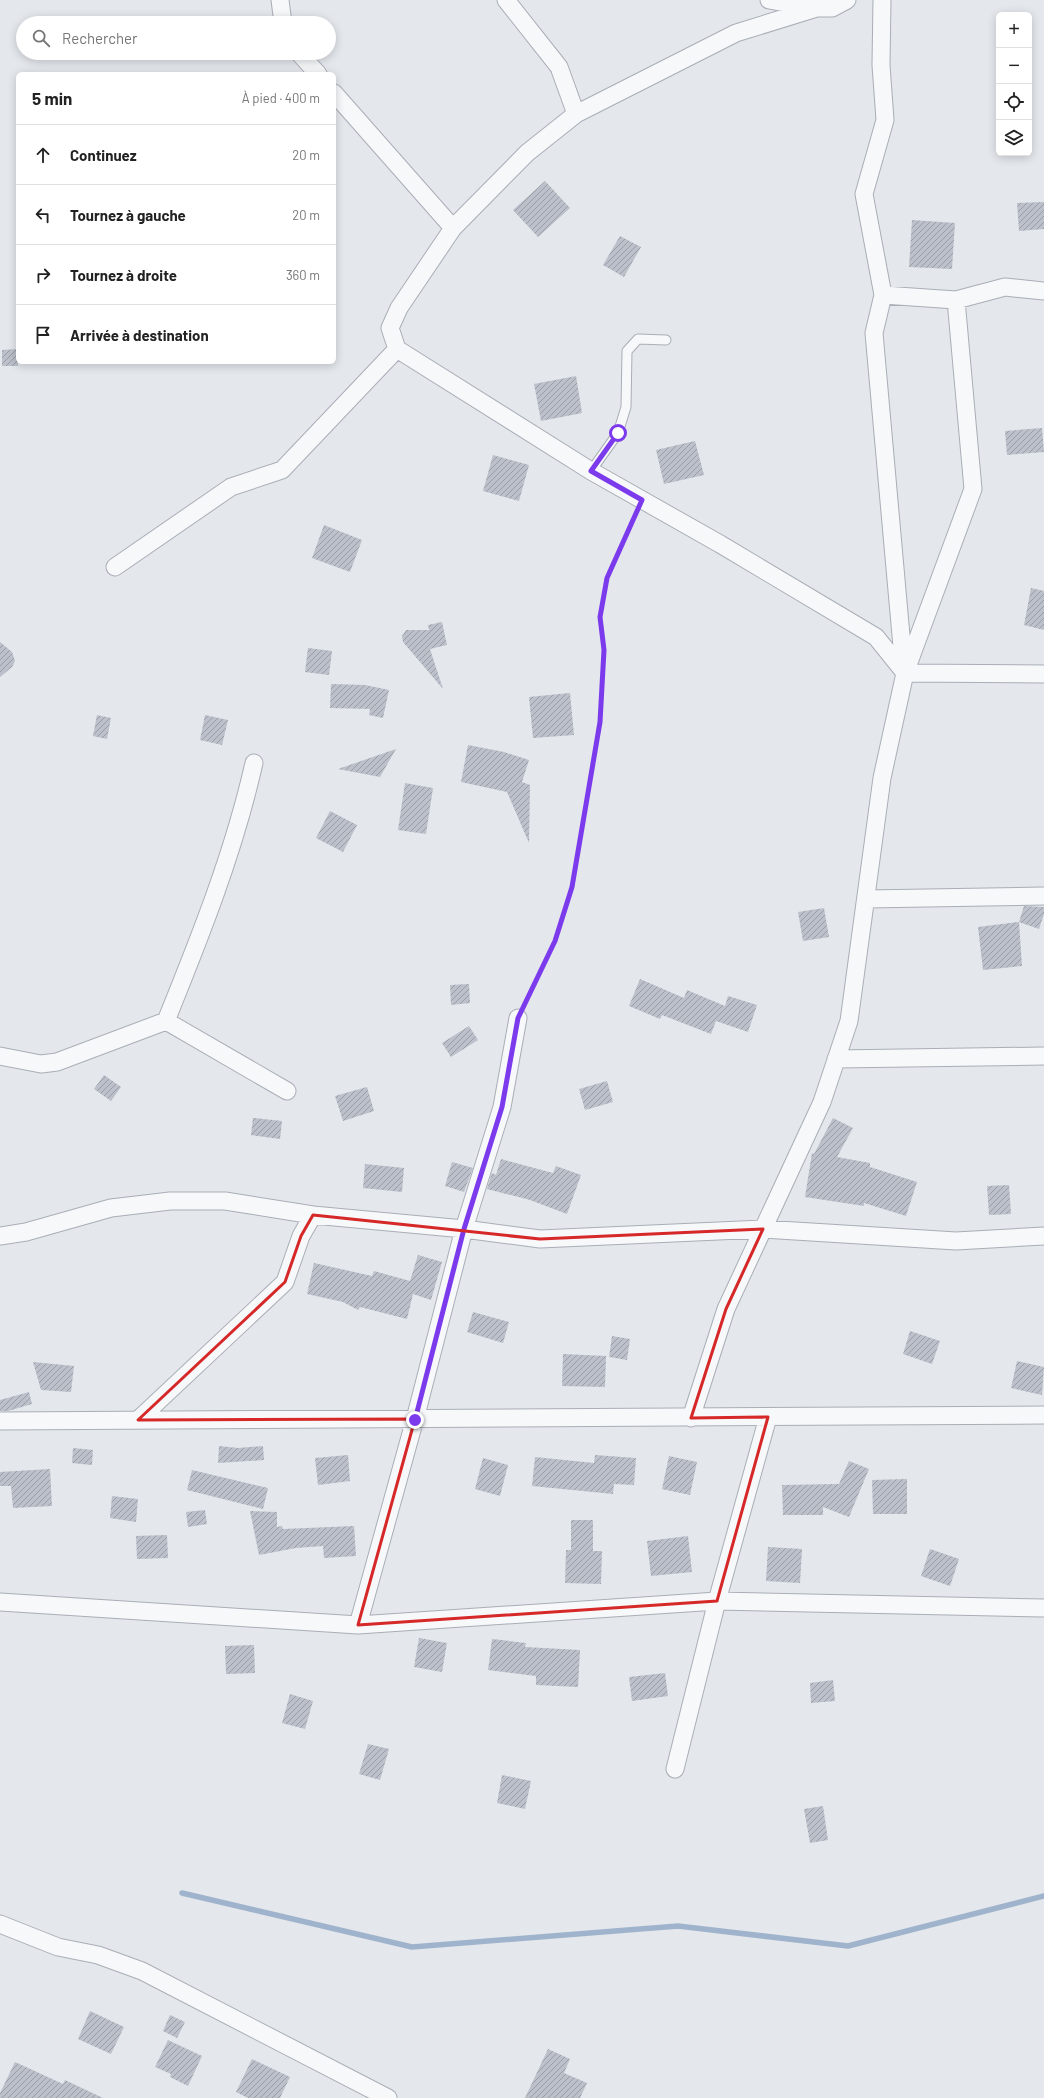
<!DOCTYPE html>
<html lang="fr">
<head>
<meta charset="utf-8">
<style>
	body { margin:0; font-family:Barlow,sans-serif; background:#f6f6f6; color:#222 }
	.controls { position:absolute; right:12px; top:12px; display:grid; overflow:hidden; border-radius:6px; box-shadow:0 2px 10px #0003 }
	.controls button { width:36px; height:36px; display:grid; place-items:center; padding:0; border:0; border-bottom:1px solid #e0e0e0; background:#fff; color:#222; font:20px sans-serif }
	.stop { position:absolute; width:12px; height:12px; margin:-9px; border:3px solid #7c3aed; border-radius:50%; background:#fff }
	.stop.end { background:#7c3aed; border-color:#fff; box-shadow:0 1px 4px #0008 }
	.list { margin:0; padding:0; list-style:none }
	h2 { display:flex; justify-content:space-between; align-items:center; height:52px; margin:0; padding:0 16px; font-size:17px }
	h2 small { font-size:13px; font-weight:400; color:#767676 }
	.list li { display:grid; grid-template-columns:26px 1fr auto; gap:12px; align-items:center; box-sizing:border-box; height:60px; padding:0 16px; border-top:1px solid #e0e0e0 }
	.list b { display:block; font-size:15px; white-space:nowrap }
	.list em { font-size:13px; font-style:normal; color:#767676 }
	.icon { flex:none; width:22px; height:22px; fill:none; stroke:currentColor; stroke-width:2; stroke-linecap:round; stroke-linejoin:round }
	.map { position:relative; flex:none; width:1044px; height:2098px; overflow:hidden }
	.search { position:absolute; background:#fff; box-shadow:0 2px 10px #0003; left:16px; top:16px; width:320px; height:44px; display:flex; align-items:center; gap:10px; box-sizing:border-box; padding:0 14px; border-radius:22px; color:#767676; font-size:15px }
	.panel { position:absolute; background:#fff; box-shadow:0 2px 10px #0003; left:16px; top:72px; width:320px; height:292px; border-radius:6px }
	.map>svg:first-child { display:block }
	.lines { fill:none; stroke-linecap:round; stroke-linejoin:round }
	.stream { stroke:#9fb4cc; stroke-width:5.5 }
	.building { fill:url(#building-hatch) }
	.lane-casing { stroke:#a9aeb7; stroke-width:11 }
	.street-casing { stroke:#a9aeb7; stroke-width:19 }
	.path { stroke:#c2c5cb; stroke-width:2.5; stroke-dasharray:3 3; stroke-linecap:butt }
	.lane { stroke:#f7f8fa; stroke-width:9 }
	.street { stroke:#f7f8fa; stroke-width:17 }
	.route { stroke:#7c3aed; stroke-width:5 }
	.marked { fill:none; stroke:#d62828; stroke-width:3; stroke-linejoin:round }
</style>
</head>
<body>
<div class="map">
<svg width="1044" height="2098" viewBox="0 0 1044 2098">
	<defs>
		<pattern id="building-hatch" width="6" height="6" patternUnits="userSpaceOnUse"><rect width="6" height="6" fill="#bbc0ca"/><path d="M-1 1l2-2M0 6l6-6M5 7l2-2" fill="none" stroke="#989da6"/></pattern>
	</defs>
	<rect width="100%" height="100%" fill="#e4e7ec"/>
	<g class="lines">
		<path class="stream" d="M182,1893L412,1947L678,1926L848,1946L1044,1896"/>
	</g>
	<path class="building" d="M545,181L570,208L538,237L513,210Z
		M1044,202V229L1019,231L1017,203Z
		M912,220L955,223L952,269L909,267Z
		M620,236L641,247L624,277L603,265Z
		M18,349V366H2V350Z
		M576,376L582,413L541,421L534,384Z
		M1042,428L1044,452L1007,455L1005,431Z
		M695,441L704,475L664,484L656,450Z
		M493,455L529,465L519,501L483,491Z
		M324,525L362,540L350,572L312,558Z
		M1031,588L1044,591V630L1024,625Z
		M442,622L447,645L430,649L443,689L403,642L402,636L406,630H429L428,625Z
		M0,642L12,652L15,661L12,667L0,677Z
		M308,648L332,651L329,675L305,672Z
		M331,684L365,685L389,690L383,718L369,715L370,709L330,708Z
		M570,693L574,735L533,738L529,697Z
		M97,715L111,718L107,739L93,736Z
		M205,715L228,720L222,745L200,740Z
		M468,745L504,752L529,760L522,782L530,785L529,843L507,792L461,782Z
		M396,749L380,777L338,769Z
		M405,783L433,788L426,834L398,830Z
		M330,811L357,825L343,852L316,838Z
		M1024,906L1044,907V914L1039,929L1019,922Z
		M824,908L829,937L803,941L798,912Z
		M1019,922L1022,966L983,970L978,927Z
		M640,979L684,998L687,990L725,1006L728,996L757,1005L748,1032L716,1021L711,1034L662,1015L660,1019L629,1006Z
		M469,984L470,1003L451,1005L450,985Z
		M469,1026L478,1040L451,1057L442,1043Z
		M104,1075L121,1087L111,1101L94,1089Z
		M607,1081L613,1102L585,1110L579,1089Z
		M367,1087L374,1111L343,1121L335,1096Z
		M253,1118L282,1121L280,1139L251,1135Z
		M833,1118L853,1128L837,1157L870,1163V1167L917,1182L906,1216L864,1203V1206L805,1197L812,1153L814,1154Z
		M501,1159L553,1173L556,1166L581,1175L567,1214L530,1200L487,1189L492,1173L496,1175Z
		M452,1162L473,1168L464,1192L445,1186Z
		M365,1164L404,1168L402,1192L363,1188Z
		M1009,1185L1011,1214L989,1215L987,1186Z
		M418,1255L442,1262L431,1300L413,1294L407,1319L360,1307L358,1310L343,1302L307,1294L314,1263L372,1276L374,1271L410,1281Z
		M473,1312L509,1322L503,1343L467,1332Z
		M910,1331L940,1341L932,1364L903,1354Z
		M612,1336L630,1339L627,1360L609,1357Z
		M563,1354L606,1356L605,1387L562,1386Z
		M1017,1361L1044,1367L1042,1395L1011,1388Z
		M33,1362L74,1366L71,1392L41,1390Z
		M29,1392L32,1404L8,1411H0V1400Z
		M219,1446L238,1448L263,1446L264,1460L218,1463Z
		M73,1448L93,1450L92,1465L72,1463Z
		M348,1455L350,1481L318,1485L315,1458Z
		M595,1455L636,1458L634,1485L614,1484L613,1494L532,1486L535,1457L594,1463Z
		M669,1456L697,1462L690,1495L662,1489Z
		M483,1458L508,1465L500,1496L475,1489Z
		M849,1461L869,1469L849,1517L823,1507V1515H783L782,1485L839,1484Z
		M50,1469L52,1506L13,1508L11,1486H0V1472Z
		M192,1470L268,1488L263,1509L187,1490Z
		M907,1479V1514H873L872,1480Z
		M112,1496L138,1499L136,1522L110,1518Z
		M205,1510L207,1524L188,1527L186,1512Z
		M250,1511L277,1512V1527L282,1526L283,1529L354,1526L356,1556L324,1558L323,1546L296,1548L259,1555Z
		M571,1520H593V1551H602L601,1584L565,1583L566,1550H571Z
		M167,1535L168,1558L137,1559L136,1536Z
		M688,1536L692,1572L651,1576L647,1541Z
		M768,1547L802,1549L800,1583L766,1581Z
		M930,1549L959,1559L950,1586L921,1576Z
		M419,1638L447,1643L442,1672L414,1667Z
		M492,1639L526,1643L525,1647L580,1650L578,1687L536,1685V1676L488,1670Z
		M254,1645L255,1673L226,1674L225,1646Z
		M665,1673L668,1696L632,1701L629,1677Z
		M833,1680L835,1701L811,1703L810,1683Z
		M290,1694L313,1701L305,1729L282,1723Z
		M368,1744L389,1749L380,1780L359,1774Z
		M502,1775L531,1781L525,1809L497,1803Z
		M823,1806L828,1840L810,1843L804,1809Z
		M90,2011L124,2027L111,2054L78,2039Z
		M170,2015L185,2022L177,2038L163,2031Z
		M168,2040L202,2056L188,2086L170,2077L171,2074L155,2067Z
		M548,2049L570,2059L564,2073L587,2083L580,2098H525Z
		M252,2059L290,2077L280,2098H248L236,2092Z
		M15,2062L63,2084L65,2080L103,2098H0V2093Z"/>
	<g class="lines">
		<g class="lane-casing">
			<path id="lane" d="M591,471L618,433L626,407L627,351L638,339L666,340"/>
		</g>
		<g class="street-casing">
			<path id="street" d="M280,0L283,23
				M506,0L559,67L576,114L527,153L453,228L399,308L390,328L397,349L591,471L720,544L876,637L905,673
				M769,0L813,8H832L847,0
				M882,0L881,65L885,120L864,194L883,295L874,333L904,669
				M299,53L318,74
				M334,93L453,228
				M576,114L736,33L817,8
				M883,295L956,300L1005,287L1044,291
				M115,567L231,487L282,470L397,349
				M905,673L1044,674
				M866,899L1044,896
				M166,1021C200,937 234,852 254,763
				M0,1056L41,1064L57,1062L166,1021L287,1091
				M836,1059L1044,1056
				M0,1236L26,1232L111,1208L170,1201H225L313,1215
				M691,1418L726,1309L822,1102L849,1021L882,778L905,673L973,489L956,300
				M138,1420L285,1282L301,1236L313,1215L464,1229L540,1239L763,1229L956,1241L1044,1236
				M0,1421L1044,1415
				M0,1602L358,1625L717,1601L1044,1608
				M358,1625L415,1419L464,1229L502,1107L518,1018
				M675,1769L717,1601L768,1417
				M0,1924L58,1947L98,1955L142,1971L388,2098"/>
		</g>
		<path class="path" d="M525,1003L555,941L572,887L600,722L604,650L600,617L607,578L635,515"/>
		<use href="#lane" class="lane"/>
		<use href="#street" class="street"/>
	</g>
	<g class="lines">
		<path class="route" d="M415,1420L464,1229L502,1107L518,1018L555,941L572,887L600,722L604,650L600,617L607,578L642,500L591,471L618,433"/>
	</g>
	<path class="marked" d="M313,1215L540,1239L763,1229L726,1309L691,1418L768,1417L717,1601L358,1625L415,1419L138,1420L285,1282L301,1236Z"/>
</svg>
<div class="controls">
<button>+</button>
<button>−</button>
<button><svg class="icon" aria-label="locate" viewBox="0 0 24 24"><circle cx="12" cy="12" r="6"/><path d="M12 2v4M12 18v4M2 12h4M18 12h4"/></svg></button>
<button><svg class="icon" aria-label="layers" viewBox="0 0 24 24"><path d="M12 4l9 5-9 5-9-5zM3 14l9 5 9-5"/></svg></button>
</div>
<div class="stop" style="left:618px;top:433px"></div>
<div class="stop end" style="left:415px;top:1420px"></div>
<div class="search"><svg class="icon" aria-label="search" viewBox="0 0 24 24"><circle cx="10" cy="10" r="6"/><path d="M15 15l6 6"/></svg>Rechercher</div>
<section class="panel">
<h2>5 min<small>À pied · 400 m</small></h2>
<ul class="list">
<li><svg class="icon" aria-label="ahead" viewBox="0 0 24 24"><path d="M12 20V5M6 11l6-6 6 6"/></svg><div><b>Continuez</b></div><em>20 m</em></li>
<li><svg class="icon" aria-label="left" viewBox="0 0 24 24"><path d="M17 20v-9H6M10 6l-5 5 5 5"/></svg><div><b>Tournez à gauche</b></div><em>20 m</em></li>
<li><svg class="icon" aria-label="right" viewBox="0 0 24 24"><path d="M7 20v-9h11M14 6l5 5-5 5"/></svg><div><b>Tournez à droite</b></div><em>360 m</em></li>
<li><svg class="icon" aria-label="arrive" viewBox="0 0 24 24"><path d="M6 21V4h12l-3 4 3 4H6"/></svg><div><b>Arrivée à destination</b></div></li>
</ul>
</section>
</div>
</body>
</html>
